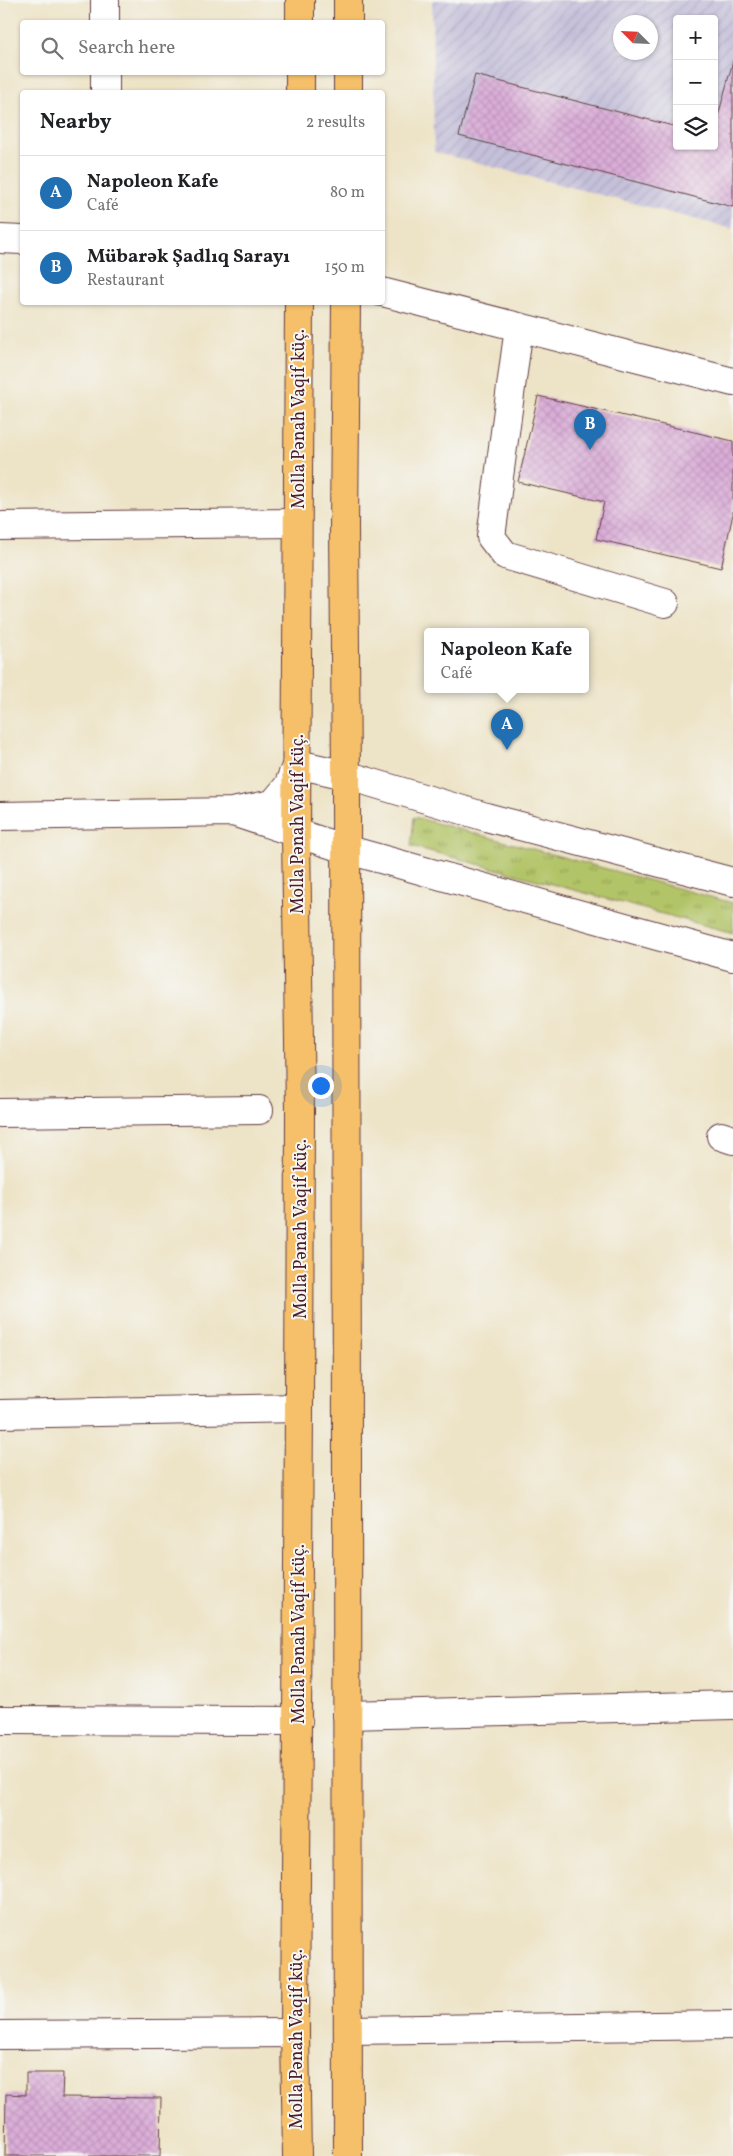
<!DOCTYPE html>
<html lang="en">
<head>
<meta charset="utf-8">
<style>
	body { margin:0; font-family:Vollkorn,serif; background:#f2f2f2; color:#202124 }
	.controls { position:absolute; right:15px; top:15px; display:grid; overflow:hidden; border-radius:5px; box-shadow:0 1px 4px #0004 }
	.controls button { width:45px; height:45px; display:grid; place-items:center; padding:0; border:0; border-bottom:1px solid #e0e0e0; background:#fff; color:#202124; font:25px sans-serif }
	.compass { position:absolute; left:613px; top:15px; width:45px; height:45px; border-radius:50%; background:#fff; box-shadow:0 1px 4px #0004; rotate:294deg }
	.you { position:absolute; left:320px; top:1085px; width:18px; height:18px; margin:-12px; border:4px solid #fff; border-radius:50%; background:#1a73e8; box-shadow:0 0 0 8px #1a73e833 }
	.badge { display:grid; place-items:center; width:32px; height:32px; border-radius:50%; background:#1f6fb2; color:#fff; font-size:16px; font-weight:700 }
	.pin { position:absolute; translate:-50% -41px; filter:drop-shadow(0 1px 2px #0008) }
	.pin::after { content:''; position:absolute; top:26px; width:18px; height:15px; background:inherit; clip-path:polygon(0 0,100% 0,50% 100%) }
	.popup { position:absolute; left:424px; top:628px; width:165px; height:65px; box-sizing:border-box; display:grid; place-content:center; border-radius:5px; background:#fff; filter:drop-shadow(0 1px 4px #0005); font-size:16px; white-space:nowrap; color:#757577 }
	.popup b { font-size:19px; color:#202124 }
	.popup::after { content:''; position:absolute; left:50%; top:100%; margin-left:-10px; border:10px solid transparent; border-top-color:#fff }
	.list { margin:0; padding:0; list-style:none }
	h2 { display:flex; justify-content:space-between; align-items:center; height:65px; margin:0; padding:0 20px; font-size:21px }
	h2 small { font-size:16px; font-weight:400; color:#757577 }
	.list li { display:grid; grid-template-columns:32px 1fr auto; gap:15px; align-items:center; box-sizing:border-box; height:75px; padding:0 20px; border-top:1px solid #e0e0e0 }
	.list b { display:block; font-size:19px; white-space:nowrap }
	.list p { margin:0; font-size:16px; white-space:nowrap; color:#757577 }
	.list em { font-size:16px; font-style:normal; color:#757577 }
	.icon { flex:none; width:28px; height:28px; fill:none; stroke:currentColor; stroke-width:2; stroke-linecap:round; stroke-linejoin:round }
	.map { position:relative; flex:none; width:733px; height:2156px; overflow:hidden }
	.search { position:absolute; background:#fff; box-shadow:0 1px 4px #0004; left:20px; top:20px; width:365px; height:55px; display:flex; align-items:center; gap:12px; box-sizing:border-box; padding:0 18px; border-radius:5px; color:#757577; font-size:19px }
	.panel { position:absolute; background:#fff; box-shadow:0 1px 4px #0004; left:20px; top:90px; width:365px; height:215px; border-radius:5px }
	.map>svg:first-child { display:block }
	.industrial { fill:url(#industrial-furrows); fill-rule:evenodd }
	.grass { fill:url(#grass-tufts); stroke:#7e7249 }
	.building { fill:url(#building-cross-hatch) }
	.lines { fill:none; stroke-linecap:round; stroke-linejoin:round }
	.minor-casing { stroke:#623c42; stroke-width:30 }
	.major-casing { stroke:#623c42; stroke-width:30 }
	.minor { stroke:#fff; stroke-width:28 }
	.major { stroke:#f6c06b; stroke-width:28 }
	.labels { text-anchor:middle; stroke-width:4; stroke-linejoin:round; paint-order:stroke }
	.street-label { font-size:18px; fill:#4a1f2b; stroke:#f6f6f2 }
</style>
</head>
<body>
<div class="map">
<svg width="733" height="2156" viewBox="0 0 733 2156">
	<defs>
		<pattern id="industrial-furrows" width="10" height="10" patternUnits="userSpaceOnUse" patternTransform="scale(1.25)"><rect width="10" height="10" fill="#c5c0da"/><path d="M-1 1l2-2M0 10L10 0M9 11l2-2" fill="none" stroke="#aba5bb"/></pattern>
		<pattern id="grass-tufts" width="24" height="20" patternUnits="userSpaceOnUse" patternTransform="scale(1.25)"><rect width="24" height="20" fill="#b2c467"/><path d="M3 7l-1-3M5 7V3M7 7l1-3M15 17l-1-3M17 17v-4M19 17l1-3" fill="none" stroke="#939f55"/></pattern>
		<pattern id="building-cross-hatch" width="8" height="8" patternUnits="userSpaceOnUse" patternTransform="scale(1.25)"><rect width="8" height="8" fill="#daadd8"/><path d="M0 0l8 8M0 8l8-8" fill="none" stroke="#bd94ba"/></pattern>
	</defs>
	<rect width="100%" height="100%" fill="#f6f6f2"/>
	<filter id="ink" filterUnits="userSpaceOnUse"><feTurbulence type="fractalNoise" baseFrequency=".02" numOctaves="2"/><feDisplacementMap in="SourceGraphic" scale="10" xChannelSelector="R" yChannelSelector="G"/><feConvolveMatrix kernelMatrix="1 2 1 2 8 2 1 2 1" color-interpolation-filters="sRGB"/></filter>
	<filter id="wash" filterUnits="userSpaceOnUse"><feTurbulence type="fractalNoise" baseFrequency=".0096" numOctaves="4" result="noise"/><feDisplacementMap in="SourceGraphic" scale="20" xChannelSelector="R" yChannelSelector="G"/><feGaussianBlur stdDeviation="1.12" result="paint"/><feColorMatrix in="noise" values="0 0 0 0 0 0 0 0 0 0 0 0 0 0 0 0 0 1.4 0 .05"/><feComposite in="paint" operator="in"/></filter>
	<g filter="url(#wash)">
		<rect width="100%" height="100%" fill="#ede3c6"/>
		<path class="industrial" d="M432,0H733V229L434,152ZM677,19H714V146H677ZM620,22H650V52H620Z"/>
		<path class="grass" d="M414,817L733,903V933L411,846Z"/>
		<g id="blocks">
			<path class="building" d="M733,61V207L459,136L475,75L677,127V146H714V131Z
				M538,396L733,441V514L721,568L596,539L604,502L518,482Z
				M26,2073H63L62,2097L161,2098L160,2156H5L6,2094L26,2095Z"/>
		</g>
	</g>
	<g filter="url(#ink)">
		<use href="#blocks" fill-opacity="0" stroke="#623c42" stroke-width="1"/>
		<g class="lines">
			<g class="minor-casing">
				<path id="minor" d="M105,0V22
					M105,72V92
					M0,239L22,240
					M382,292L733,382
					M519,327L491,537L505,555L665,603
					M0,526L297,523
					M233,812L345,849L733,957
					M0,816L232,812L273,804L288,786L297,764L346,775L486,817L733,882
					M0,1113L259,1110
					M721,1136L733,1140
					M0,1414L299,1408
					M347,1715L733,1705
					M0,1720L298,1721
					M348,2030L733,2025
					M0,2035L295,2033"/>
			</g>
			<g class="major-casing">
				<path id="major" d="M300,22V0
					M348,22V0
					M300,92V72
					M348,92V72
					M346,302L344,528L346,775L348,2156
					M297,2156L295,2033L299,1408L300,1111L296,834L299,302"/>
			</g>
			<use href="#minor" class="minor"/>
			<use href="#major" class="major"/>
		</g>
	</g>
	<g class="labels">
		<g class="street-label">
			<text transform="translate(298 419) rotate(-90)" y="6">Molla Pənah Vaqif küç.</text>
			<text transform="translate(297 824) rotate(-90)" y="6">Molla Pənah Vaqif küç.</text>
			<text transform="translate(300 1229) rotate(-90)" y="6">Molla Pənah Vaqif küç.</text>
			<text transform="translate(298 1634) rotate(-90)" y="6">Molla Pənah Vaqif küç.</text>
			<text transform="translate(296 2039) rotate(-90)" y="6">Molla Pənah Vaqif küç.</text>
		</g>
	</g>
</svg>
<div class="controls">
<button>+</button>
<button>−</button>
<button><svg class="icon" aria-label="layers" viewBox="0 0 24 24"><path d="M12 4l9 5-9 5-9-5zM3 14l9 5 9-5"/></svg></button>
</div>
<svg class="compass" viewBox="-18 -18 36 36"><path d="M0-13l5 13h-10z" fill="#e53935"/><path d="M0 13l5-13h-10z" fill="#757577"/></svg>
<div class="you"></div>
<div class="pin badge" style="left:507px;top:750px">A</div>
<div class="popup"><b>Napoleon Kafe</b>Café</div>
<div class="pin badge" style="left:590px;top:450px">B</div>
<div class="search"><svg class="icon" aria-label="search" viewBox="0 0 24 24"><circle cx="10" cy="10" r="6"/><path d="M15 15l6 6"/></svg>Search here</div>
<section class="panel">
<h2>Nearby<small>2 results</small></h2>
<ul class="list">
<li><span class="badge">A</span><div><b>Napoleon Kafe</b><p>Café</p></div><em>80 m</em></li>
<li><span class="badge">B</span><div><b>Mübarək Şadlıq Sarayı</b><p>Restaurant</p></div><em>150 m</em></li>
</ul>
</section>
</div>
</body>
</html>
